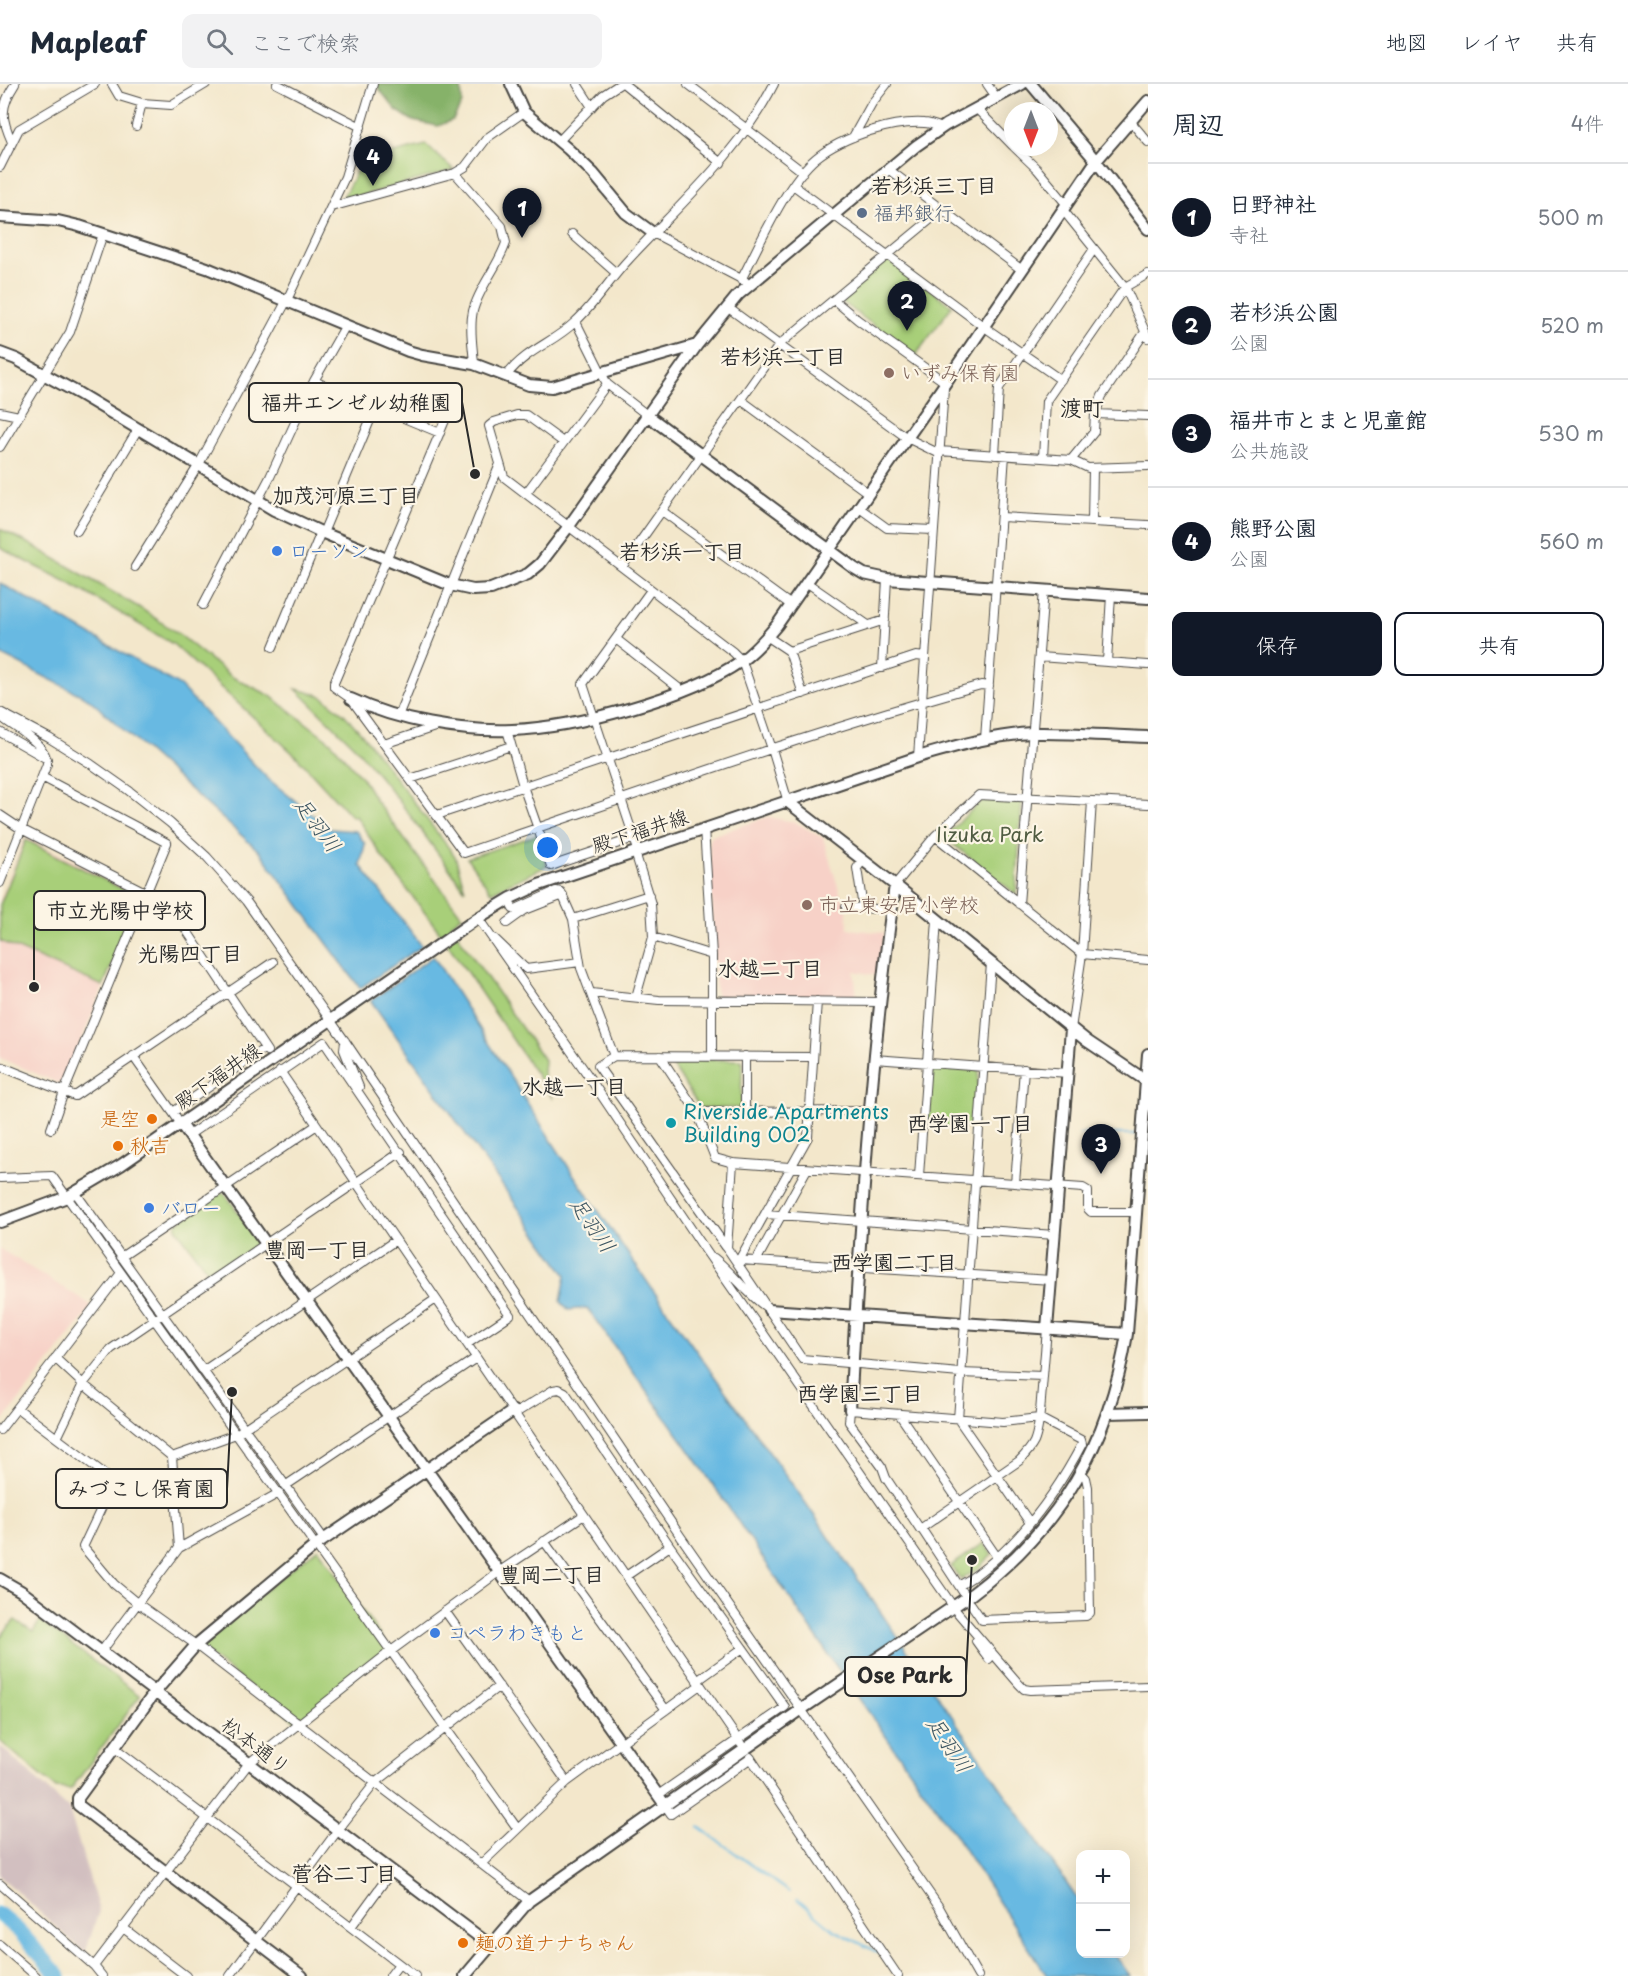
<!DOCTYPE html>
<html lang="ja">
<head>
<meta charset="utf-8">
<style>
	body { margin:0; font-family:"Playpen Sans","Klee One",sans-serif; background:#f2f2f3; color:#1f2937 }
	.controls { position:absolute; right:18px; bottom:18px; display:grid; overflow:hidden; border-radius:12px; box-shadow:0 6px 24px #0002 }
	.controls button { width:54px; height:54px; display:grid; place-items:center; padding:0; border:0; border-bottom:2px solid #e0e1e3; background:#fff; color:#1f2937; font:30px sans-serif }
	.compass { position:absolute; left:1004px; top:18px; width:54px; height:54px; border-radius:50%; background:#fff; box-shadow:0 6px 24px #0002; rotate:180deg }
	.you { position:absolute; left:548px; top:764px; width:21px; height:21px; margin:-15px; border:4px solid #fff; border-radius:50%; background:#1a73e8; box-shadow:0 0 0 9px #1a73e833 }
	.badge { display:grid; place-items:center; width:39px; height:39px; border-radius:50%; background:#111827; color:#fff; font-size:20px; font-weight:700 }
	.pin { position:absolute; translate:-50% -50px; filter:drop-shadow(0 2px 3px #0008) }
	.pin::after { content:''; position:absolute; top:32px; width:21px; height:18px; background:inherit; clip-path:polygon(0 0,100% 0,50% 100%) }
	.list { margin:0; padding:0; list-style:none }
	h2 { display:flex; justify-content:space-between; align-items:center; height:78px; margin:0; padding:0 24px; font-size:26px }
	h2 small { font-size:20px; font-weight:400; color:#747a83 }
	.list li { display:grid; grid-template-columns:39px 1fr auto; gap:18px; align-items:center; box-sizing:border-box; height:108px; padding:0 24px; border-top:2px solid #e0e1e3 }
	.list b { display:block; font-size:22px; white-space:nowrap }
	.list p { margin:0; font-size:20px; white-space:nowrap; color:#747a83 }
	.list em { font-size:20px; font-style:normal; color:#747a83 }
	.actions { display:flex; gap:12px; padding:18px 24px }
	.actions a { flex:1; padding:14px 0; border:2px solid #111827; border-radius:12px; text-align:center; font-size:21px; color:#111827 }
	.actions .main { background:#111827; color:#fff }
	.icon { flex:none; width:33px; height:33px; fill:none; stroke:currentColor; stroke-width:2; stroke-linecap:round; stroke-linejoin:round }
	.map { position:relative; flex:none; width:1148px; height:1892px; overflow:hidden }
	header { display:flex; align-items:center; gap:36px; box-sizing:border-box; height:84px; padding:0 30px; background:#fff; border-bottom:2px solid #e0e1e3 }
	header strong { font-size:28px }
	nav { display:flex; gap:33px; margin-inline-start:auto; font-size:21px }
	.search { width:420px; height:54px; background:#f2f2f3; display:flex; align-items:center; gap:15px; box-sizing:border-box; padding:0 21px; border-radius:12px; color:#747a83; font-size:22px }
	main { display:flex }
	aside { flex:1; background:#fff }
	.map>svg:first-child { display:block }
	.built { fill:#f7d1c7 }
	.industrial { fill:#d2bfc0 }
	.green { fill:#a8cf79; stroke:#6a7d52; stroke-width:1.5 }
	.forest { fill:#86b269; stroke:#586e4a; stroke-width:1.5 }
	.water { fill:#67b9e2; stroke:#497286; stroke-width:1.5 }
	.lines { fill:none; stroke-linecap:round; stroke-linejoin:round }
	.stream { stroke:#67b9e2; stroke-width:2 }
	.river { stroke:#67b9e2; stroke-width:15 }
	.street-casing { stroke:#494743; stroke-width:10 }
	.secondary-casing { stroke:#494743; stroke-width:14 }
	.street { stroke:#fff; stroke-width:8 }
	.secondary { stroke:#fff; stroke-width:10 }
	.service-dot { fill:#5c6f8a; stroke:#fcf5e5; stroke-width:2 }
	.education-dot { fill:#8d6e63; stroke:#fcf5e5; stroke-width:2 }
	.shop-dot { fill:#3f7fe0; stroke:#fcf5e5; stroke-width:2 }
	.food-dot { fill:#e8710a; stroke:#fcf5e5; stroke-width:2 }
	.culture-dot { fill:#0f9aa8; stroke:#fcf5e5; stroke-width:2 }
	.labels { text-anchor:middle; stroke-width:4.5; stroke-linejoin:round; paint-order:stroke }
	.service-label { font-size:20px; fill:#4e5e75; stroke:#fcf5e5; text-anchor:start }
	.education-label { font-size:20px; fill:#785e54; stroke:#fcf5e5; text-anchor:start }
	.shop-label { font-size:20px; fill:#366cbe; stroke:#fcf5e5; text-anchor:start }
	.street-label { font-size:20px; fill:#2b2b2b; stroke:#fcf5e5 }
	.park-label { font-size:20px; fill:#505c42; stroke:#fcf5e5 }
	.culture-label { font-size:20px; fill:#0d838f; stroke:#fcf5e5; text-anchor:start }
	.food-label { font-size:20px; fill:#c56008; stroke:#fcf5e5; text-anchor:start }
	.neighbourhood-label { font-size:21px; font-weight:bold; fill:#2b2b2b; stroke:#fcf5e5 }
	.water-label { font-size:21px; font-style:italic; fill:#3d5662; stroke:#fcf5e5 }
	.quarter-label { font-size:22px; font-weight:bold; fill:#2b2b2b; stroke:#fcf5e5 }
	.leader { fill:none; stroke:#2b2b2b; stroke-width:2 }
	.callout-dot { fill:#2b2b2b; stroke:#fcf5e5; stroke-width:2 }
	.callout { fill:#fcf5e5; stroke:#2b2b2b; stroke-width:2 }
	.callout-label { font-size:21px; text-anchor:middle; font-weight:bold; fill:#2b2b2b }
</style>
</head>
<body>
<header>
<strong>Mapleaf</strong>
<div class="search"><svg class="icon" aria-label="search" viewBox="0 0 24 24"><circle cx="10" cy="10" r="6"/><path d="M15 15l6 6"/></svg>ここで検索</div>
<nav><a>地図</a><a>レイヤ</a><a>共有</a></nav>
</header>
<main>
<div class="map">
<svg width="1148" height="1892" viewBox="0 0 1148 1892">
	<rect width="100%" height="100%" fill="#fcf5e5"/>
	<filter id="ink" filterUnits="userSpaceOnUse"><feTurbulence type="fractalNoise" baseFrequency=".0167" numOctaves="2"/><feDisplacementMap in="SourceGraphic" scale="12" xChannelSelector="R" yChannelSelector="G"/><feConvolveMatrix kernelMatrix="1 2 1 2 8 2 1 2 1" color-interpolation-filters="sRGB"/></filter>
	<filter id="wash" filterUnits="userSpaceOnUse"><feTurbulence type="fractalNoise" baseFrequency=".008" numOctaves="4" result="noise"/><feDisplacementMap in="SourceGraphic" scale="24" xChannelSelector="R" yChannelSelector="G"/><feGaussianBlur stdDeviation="1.35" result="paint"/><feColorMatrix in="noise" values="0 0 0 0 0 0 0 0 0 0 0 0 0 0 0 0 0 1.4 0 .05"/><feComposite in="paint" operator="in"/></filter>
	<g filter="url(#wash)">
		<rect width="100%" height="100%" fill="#f3e7cb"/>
		<path class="built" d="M768,733L795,738L823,754L839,806L847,827L848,845L884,849L880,892L854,887L857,914H718L716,910L709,756L711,752Z
			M27,754L141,811L63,1001L0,974V817L24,756Z
			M0,1165L90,1220L91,1224L0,1341Z"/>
		<path class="industrial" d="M0,1662L69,1725L99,1827L85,1869L0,1792Z"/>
		<path class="green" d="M426,61L454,86L341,117L362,77Z
			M887,174L952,222L915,272L841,217Z
			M0,445L30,460L140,524L180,551L232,593L269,611L331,658L362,694L376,717L462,832L450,840L544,976L543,990L553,1015L441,850L381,771L356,732L352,733L297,673L173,560L69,499L0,464Z
			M296,605L320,611L344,630L362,650L455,772L465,806L397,714L357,665Z
			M983,715L1022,717L1016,810L944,753Z
			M537,751L547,782L491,808L467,774Z
			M26,756L140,814L103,902L0,857V821Z
			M676,976H742L741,1024H700L672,981Z
			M932,983L979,986L975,1044L926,1041Z
			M221,1109L225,1110L259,1157L258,1160L214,1191L210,1190L176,1144L177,1139Z
			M984,1459L992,1471L978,1485L961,1496L951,1482Z
			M318,1464L389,1564L298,1639L196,1561Z
			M15,1536L33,1548L40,1537L140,1612L71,1705L56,1704L0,1657V1553Z"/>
		<path class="forest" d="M375,0H461L462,19L453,36L438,42L413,37L396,26Z"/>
		<path class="water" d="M0,499L180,602L267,694L330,745L356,747L365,760L360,781L422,862L360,904L260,768L89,615L0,570Z
			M433,872L573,1090L664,1222L805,1418L1080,1819V1870H1115L1130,1892H1047L954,1749L834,1579L695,1374L587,1224L569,1226L561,1218L566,1191L371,917Z"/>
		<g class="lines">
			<path class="stream" d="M1079,1050H1140
				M699,1743L789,1808
				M797,1815L834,1846L879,1869"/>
			<path class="river" d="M0,1831L19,1847L59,1892"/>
		</g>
	</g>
	<g filter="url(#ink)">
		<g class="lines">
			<g class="street-casing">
				<path id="street" d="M112,0L119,12L142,19L171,21L206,0
					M277,0L361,43
					M577,0L592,23
					M624,0L721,79
					M688,0L803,88
					M987,0L996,13
					M976,24L1013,62
					M1131,38L1148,58
					M136,42L142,19
					M853,53L872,19L887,0
					M559,57L603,11L620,0
					M12,58C1,34 0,23 15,0
					M1014,63L1037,85L1067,121
					M0,83L19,45L95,0
					M888,85L1022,186
					M455,89L502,142L506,159C498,183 479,203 473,227C469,244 473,263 474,280
					M793,101L983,242L1061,296
					M331,123L455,89L465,83L487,54L524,28
					M1063,126L1125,203L1148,254
					M653,149L745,197
					M572,150L616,189
					M741,196C760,160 786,99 816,74C832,61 851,53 870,47C886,42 907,38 924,39C930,39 937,42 942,44
					M834,216L858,236L946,299
					M727,223L907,354L938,369
					M576,238L607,300L647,331
					M507,291C527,265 553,259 575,238C595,220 610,195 629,175C681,119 739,69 774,0
					M314,297L440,349
					M457,308L334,599V603L351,615L464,769C636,711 807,649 981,601L989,602
					M741,316L868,409
					M0,328L19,332
					M1095,330L1148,332
					M563,358L526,331H517L494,338L489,342L504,393L733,568L742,577L772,665L788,718
					M0,363L70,248L103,150
					M939,367L1071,376L1088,384L1148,382
					M995,371L999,304L1094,165
					M1043,374L1046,317L1125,203L1148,190
					M1071,376L1094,348L1095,330L1102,312L1145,248
					M526,409L607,300
					M858,423L887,444L933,446
					M662,427L791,521
					M1001,433L1148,441
					M1092,438L1093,384
					M77,447L138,345
					M323,449L376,322
					M135,483L198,382L287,216L345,93L373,0
					M622,483L780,260L942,126
					M806,498L868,541
					M203,521L270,393L314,297L346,241
					M768,553L789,567L803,610
					M616,555L681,606
					M273,563L321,448
					M789,567L885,536
					M1039,573L1148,581
					M1107,578L1111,511
					M882,584L887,495
					M0,628L49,654L91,680L128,706L170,739L207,773L246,817L345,957L681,1453L939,1823L978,1892
					M398,632L500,380
					M507,646L523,702L551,782L634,754
					M0,648L47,675
					M985,655L1005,371
					M384,660L438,642
					M918,673L944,304
					M42,693L167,759L64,1008L51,1045
					M410,695L511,662
					M0,731L21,745L169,820L267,967
					M437,731L916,572L925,573
					M704,744L712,871V972
					M935,752L1082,870L1148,876
					M638,766L583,600L651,506
					M635,768L651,820L653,853L636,913
					M863,776L857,784L863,824
					M0,799L47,680C48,661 18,646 4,635L2,632
					M895,801L935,752L979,711L1148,720
					M508,816L513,825H516L556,807L561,808L573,835L581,884L614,972
					M1019,820L1044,506
					M846,823L892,826
					M478,834L587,990L706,1167L957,1528L1019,1600L1024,1605L1030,1606L1148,1602
					M573,835L649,811
					M507,839L525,826L563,811
					M653,853L712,871
					M495,855L526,885L580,878
					M991,879L958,1335L1030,1439
					M591,909L659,916L880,918
					M1071,945L1082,870L1092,717
					M345,957L344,966L359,1003
					M133,972L181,1040
					M660,972L697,1028L715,1074L733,1079
					M745,972V1028
					M874,975L1068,989
					M0,982L75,1012L273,878
					M280,987L741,1660
					M173,1028L265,964
					M697,1028L870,1027
					M189,1051L324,958L510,1231L467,1260
					M919,1092L937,836
					M0,1094L52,1092L517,1744
					M1015,1099L1024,985
					M75,1108L324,1455
					M765,1130L1055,1151
					M726,1163L598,982L614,972L813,973
					M121,1173L317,1041
					M714,1174C733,1189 746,1209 766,1223
					M740,1176L1051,1196
					M756,1177L807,1085
					M738,1178L808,1053L817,917
					M55,1274L83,1300L172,1373L179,1464
					M203,1287L396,1156
					M1043,1292L960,1289L802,1275L727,1164L733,1079L1083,1104L1088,1107V1125L1091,1128H1136
					M17,1324L114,1397L83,1463L114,1500L137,1519L196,1561L529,1817
					M514,1330L553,1306L559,1305L565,1308L670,1462L785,1623L658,1711
					M899,1330L997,1473
					M0,1346L121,1189
					M57,1354L83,1300L111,1265L401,1068
					M172,1373L236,1350L436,1215
					M285,1402L476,1274
					M921,1444L963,1508
					M544,1457L666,1626
					M626,1492L670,1462
					M959,1502C1013,1469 1053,1415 1082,1360L1081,1356L1039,1334L1003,1338L850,1326L849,1338L882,1383L886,1394L920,1445L1019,1377C1025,1371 1030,1366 1034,1358C1039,1346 1040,1330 1041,1316C1043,1293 1045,1269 1047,1245
					M971,1520L982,1536L1086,1532L1090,1529L1088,1403L1086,1394L1081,1389
					M445,1527L567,1698
					M976,1557L989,1575
					M101,1568L179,1464L279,1409
					M697,1597L743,1564
					M115,1664L415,1892
					M750,1673L898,1892
					M665,1721L671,1730L751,1674
					M481,1780L567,1698L700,1601
					M0,1800L94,1882L102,1892
					M122,1843L186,1892
					M351,1843L392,1787
					M0,1861L36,1892
					M94,1882L249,1679L391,1567L500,1487L584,1431
					M230,1892L338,1746L375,1699L499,1602
					M390,1892L399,1880"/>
			</g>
			<g class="secondary-casing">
				<path id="secondary" d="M511,0L524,28L568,65L593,89L626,129L653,149
					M1031,0L1096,77L1148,145
					M0,133L58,137L79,142L207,184L408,267L422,271L474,280L529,301L552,303L697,261
					M0,269L16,275L78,309L274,426L321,448L450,501L473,506L491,505L528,490L540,480L569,442L697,261L738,211L916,62L946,41L1022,0
					M647,331L854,484L864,490L887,495L1148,514
					M351,615C398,637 460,648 512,646C574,644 690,613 741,577C755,567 766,554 777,541L944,301L1096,77L1148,17
					M788,718L895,801L1087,957L1148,998
					M181,1040L665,1721
					M0,1138L67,1113L121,1081L478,834L511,814L539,801L918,673C956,662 993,651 1032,649C1070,648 1110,652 1148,653
					M769,1226L1127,1250
					M1047,1245L1071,945
					M850,1326C860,1151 870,975 895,801
					M1108,1329L1148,1328
					M0,1495L21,1507L490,1861
					M302,1892L78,1721V1714L155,1608L196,1561L316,1461L513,1327
					M465,1892L529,1817L805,1623L972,1510C1061,1443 1109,1359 1127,1250L1148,970"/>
			</g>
			<use href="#street" class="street"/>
			<use href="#secondary" class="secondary"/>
		</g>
	</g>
	<circle class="service-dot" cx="862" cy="129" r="6"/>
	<g class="education-dot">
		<circle cx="889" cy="289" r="6"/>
		<circle cx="807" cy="821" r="6"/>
	</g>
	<g class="shop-dot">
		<circle cx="277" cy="467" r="6"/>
		<circle cx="149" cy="1124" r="6"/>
		<circle cx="435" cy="1549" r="6"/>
	</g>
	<g class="food-dot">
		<circle cx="152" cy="1035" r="6"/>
		<circle cx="118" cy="1062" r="6"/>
		<circle cx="463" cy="1859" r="6"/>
	</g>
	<circle class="culture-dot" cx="671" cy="1039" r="6"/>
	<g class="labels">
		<g class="service-label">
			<text x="874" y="136">福邦銀行</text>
		</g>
		<g class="education-label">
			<text x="901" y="296">いずみ保育園</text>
			<text x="819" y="828">市立東安居小学校</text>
		</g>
		<g class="shop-label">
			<text x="289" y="474">ローソン</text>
			<text x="161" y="1131">バロー</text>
			<text x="447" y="1556">コペラわきもと</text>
		</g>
		<g class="street-label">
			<text transform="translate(640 747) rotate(-18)" y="7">殿下福井線</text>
			<text transform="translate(218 992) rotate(-35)" y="7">殿下福井線</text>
			<text transform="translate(256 1662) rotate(37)" y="7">松本通り</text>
		</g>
		<g class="park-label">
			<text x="990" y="758">Iizuka Park</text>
		</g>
		<g class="culture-label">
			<text x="683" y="1035">Riverside Apartments<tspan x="683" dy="23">Building 002</tspan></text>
		</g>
		<g class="food-label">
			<text x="140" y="1042" text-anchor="end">是空</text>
			<text x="130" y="1069">秋吉</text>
			<text x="475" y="1866">麺の道ナナちゃん</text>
		</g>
		<g class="neighbourhood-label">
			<text x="934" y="109">若杉浜三丁目</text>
			<text x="783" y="280">若杉浜二丁目</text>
			<text x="346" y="419">加茂河原三丁目</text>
			<text x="682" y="475">若杉浜一丁目</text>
			<text x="190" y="877">光陽四丁目</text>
			<text x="770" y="892">水越二丁目</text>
			<text x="574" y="1010">水越一丁目</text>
			<text x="970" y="1047">西学園一丁目</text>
			<text x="317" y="1173">豊岡一丁目</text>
			<text x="894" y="1186">西学園二丁目</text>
			<text x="860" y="1317">西学園三丁目</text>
			<text x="552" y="1498">豊岡二丁目</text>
			<text x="344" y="1797">菅谷二丁目</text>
		</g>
		<g class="water-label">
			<text transform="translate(317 741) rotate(53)" y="7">足羽川</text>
			<text transform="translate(592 1141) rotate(55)" y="7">足羽川</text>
			<text transform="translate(949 1661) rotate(56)" y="7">足羽川</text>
		</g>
		<g class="quarter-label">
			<text x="1082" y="332">渡町</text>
		</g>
	</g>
	<path class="leader" d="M475 390L462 318M34 903L34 827M232 1308L227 1405M972 1476L966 1592"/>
	<g class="callout-dot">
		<circle cx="475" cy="390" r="6"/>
		<circle cx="34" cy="903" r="6"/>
		<circle cx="232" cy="1308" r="6"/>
		<circle cx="972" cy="1476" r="6"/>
	</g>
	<g class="callout">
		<rect x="249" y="299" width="213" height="39" rx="6"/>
		<rect x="34" y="807" width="171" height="39" rx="6"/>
		<rect x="56" y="1385" width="171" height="39" rx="6"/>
		<rect x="845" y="1573" width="121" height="39" rx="6"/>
	</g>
	<g class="callout-label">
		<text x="356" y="326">福井エンゼル幼稚園</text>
		<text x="120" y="834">市立光陽中学校</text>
		<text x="141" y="1412">みづこし保育園</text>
		<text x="905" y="1599">Ose Park</text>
	</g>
</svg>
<div class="controls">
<button>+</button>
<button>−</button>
</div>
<svg class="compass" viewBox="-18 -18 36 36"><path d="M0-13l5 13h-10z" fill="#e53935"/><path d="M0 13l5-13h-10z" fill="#747a83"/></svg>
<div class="you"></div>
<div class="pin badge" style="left:522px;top:154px">1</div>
<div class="pin badge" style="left:907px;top:247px">2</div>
<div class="pin badge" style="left:1101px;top:1090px">3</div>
<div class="pin badge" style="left:373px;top:102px">4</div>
</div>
<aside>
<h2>周辺<small>4件</small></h2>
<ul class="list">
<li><span class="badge">1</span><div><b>日野神社</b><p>寺社</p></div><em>500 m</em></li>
<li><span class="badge">2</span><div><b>若杉浜公園</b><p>公園</p></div><em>520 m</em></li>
<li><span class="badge">3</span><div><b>福井市とまと児童館</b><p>公共施設</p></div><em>530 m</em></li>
<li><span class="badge">4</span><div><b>熊野公園</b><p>公園</p></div><em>560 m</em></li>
</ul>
<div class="actions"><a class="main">保存</a><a>共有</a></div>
</aside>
</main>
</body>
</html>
